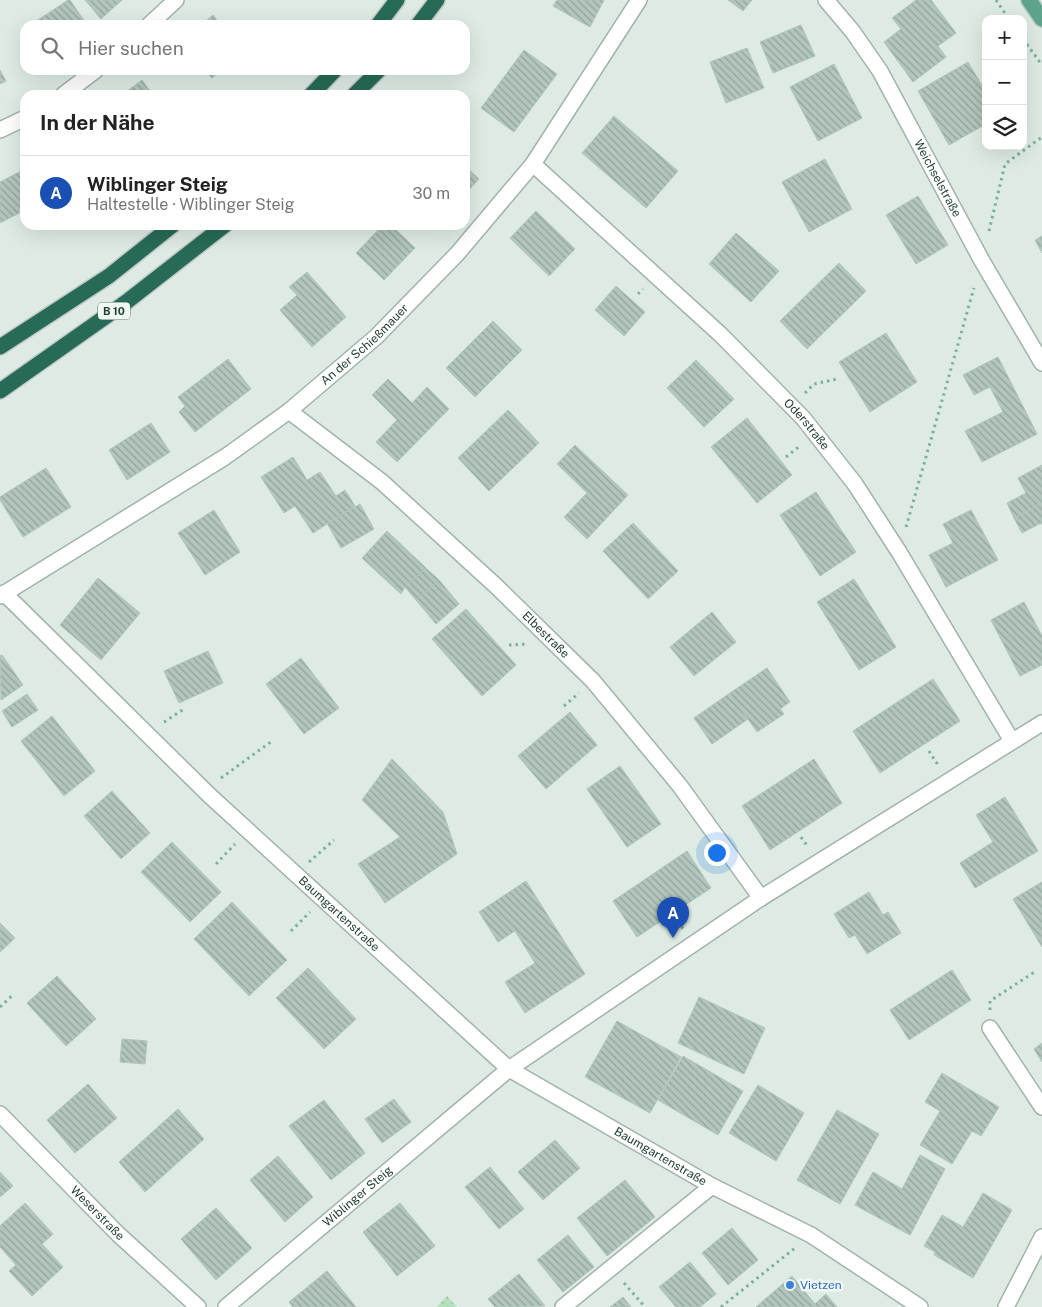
<!DOCTYPE html>
<html lang="de">
<head>
<meta charset="utf-8">
<style>
	body { margin:0; font-family:"Public Sans",sans-serif; background:#f2f2f2; color:#222 }
	.controls { position:absolute; right:15px; top:15px; display:grid; overflow:hidden; border-radius:10px; box-shadow:0 5px 20px #0002 }
	.controls button { width:45px; height:45px; display:grid; place-items:center; padding:0; border:0; border-bottom:1px solid #e0e0e0; background:#fff; color:#222; font:25px sans-serif }
	.you { position:absolute; left:716px; top:852px; width:18px; height:18px; margin:-12px; border:4px solid #fff; border-radius:50%; background:#1a73e8; box-shadow:0 0 0 8px #1a73e833 }
	.badge { display:grid; place-items:center; width:32px; height:32px; border-radius:50%; background:#854134; color:#fff; font-size:16px; font-weight:700 }
	.pin { position:absolute; translate:-50% -41px; filter:drop-shadow(0 1px 2px #0008) }
	.pin::after { content:''; position:absolute; top:26px; width:18px; height:15px; background:inherit; clip-path:polygon(0 0,100% 0,50% 100%) }
	.list { margin:0; padding:0; list-style:none }
	h2 { display:flex; justify-content:space-between; align-items:center; height:65px; margin:0; padding:0 20px; font-size:21px }
	h2 small { font-size:16px; font-weight:400; color:#767676 }
	.list li { display:grid; grid-template-columns:32px 1fr auto; gap:15px; align-items:center; box-sizing:border-box; height:75px; padding:0 20px; border-top:1px solid #e0e0e0 }
	.list b { display:block; font-size:19px; white-space:nowrap }
	.list p { margin:0; font-size:16px; white-space:nowrap; color:#767676 }
	.list em { font-size:16px; font-style:normal; color:#767676 }
	.icon { flex:none; width:28px; height:28px; fill:none; stroke:currentColor; stroke-width:2; stroke-linecap:round; stroke-linejoin:round }
	.map { position:relative; flex:none; width:1042px; height:1307px; overflow:hidden }
	.search { position:absolute; background:#fff; box-shadow:0 5px 20px #0002; left:20px; top:20px; width:450px; height:55px; display:flex; align-items:center; gap:12px; box-sizing:border-box; padding:0 18px; border-radius:15px; color:#767676; font-size:19px }
	.panel { position:absolute; background:#fff; box-shadow:0 5px 20px #0002; left:20px; top:90px; width:450px; height:140px; border-radius:15px }
	.map>svg:first-child { display:block }
	.grass { fill:url(#grass-dots) }
	.building { fill:url(#building-back-hatch); stroke:#b0c5ba }
	.lines { fill:none; stroke-linecap:round; stroke-linejoin:round }
	.minor-casing { stroke:#a1b3ab; stroke-width:18 }
	.major-casing { stroke:#c0c8c5; stroke-width:18 }
	.highway-casing { stroke:#c0c8c5; stroke-width:18 }
	.path { stroke:#7bb19c; stroke-width:3; stroke-dasharray:2.5 4; stroke-linecap:butt }
	.minor { stroke:#fff; stroke-width:15 }
	.major { stroke:#5ea48d; stroke-width:15 }
	.highway { stroke:#276a57; stroke-width:15 }
	.shop-dot { fill:#3f7fe0; stroke:#eef7f2; stroke-width:2 }
	.labels { text-anchor:middle; stroke-width:5; stroke-linejoin:round; paint-order:stroke }
	.shield { fill:#eef7f2; stroke:#5c746b; stroke-width:1 }
	.shield-label { font-size:11px; font-weight:bold; fill:#1e3c31 }
	.street-label { font-size:12px; fill:#1e3c31; stroke:#eef7f2 }
	.shop-label { font-size:12px; fill:#366cbe; stroke:#eef7f2; text-anchor:start }
</style>
</head>
<body>
<div class="map">
<svg width="1042" height="1307" viewBox="0 0 1042 1307">
	<defs>
		<pattern id="grass-dots" width="8" height="8" patternUnits="userSpaceOnUse" patternTransform="scale(1.25)"><rect width="8" height="8" fill="#b4debc"/><path d="M2 2h.1M6 6h.1" fill="none" stroke="#9abfa2" stroke-width="1.8" stroke-linecap="round"/></pattern>
		<pattern id="building-back-hatch" width="6" height="6" patternUnits="userSpaceOnUse" patternTransform="scale(1.25)"><rect width="6" height="6" fill="#b3c6bd"/><path d="M-1 5l2 2M0 0l6 6M5-1l2 2" fill="none" stroke="#91a29a"/></pattern>
	</defs>
	<rect width="100%" height="100%" fill="#deebe4"/>
	<path class="grass" d="M447,1296L457,1307H437Z"/>
	<path class="building" d="M68,0H70L87,25H37L35,22Z
		M85,0H122L101,19Z
		M557,0H604L590,27L553,6Z
		M728,0H752L743,11Z
		M916,0H931L956,33L938,46L946,57L913,82L884,42L901,29L892,18Z
		M213,15L221,25H201Z
		M801,25L815,56L773,73L760,42Z
		M747,48L764,88L726,103L710,62Z
		M524,50L557,74L514,132L481,108Z
		M968,62L986,92V124L949,145L918,91Z
		M834,64L862,118L818,141L790,87Z
		M0,70L6,81L0,84Z
		M205,70H222L212,78Z
		M142,80L153,95H122Z
		M614,116L678,171L646,208L582,153Z
		M825,159L852,209L809,232L782,182Z
		M465,166L479,179L465,194Z
		M23,170L25,173V210L0,223V182Z
		M918,196L948,245L916,264L886,215Z
		M536,211L575,249L549,276L510,238Z
		M383,225H391L415,248L384,280L356,253Z
		M736,233L779,271L751,302L709,264Z
		M1042,236V253L1035,240Z
		M839,263L866,291L807,349L780,321Z
		M307,272L346,317L312,347L280,310L297,295L289,287Z
		M616,286L645,312L624,336L595,310Z
		M493,321L522,350L475,397L446,368Z
		M886,333L917,382L870,412L839,362Z
		M998,357L1037,434L982,462L965,431L1003,412L990,387L974,395L963,375Z
		M228,359L251,389L195,432L179,412L185,406L178,397Z
		M696,360L734,399L704,427L667,388Z
		M388,379L412,403L427,387L449,409L397,462L376,442L397,420L372,395Z
		M508,410L539,443L489,491L458,458Z
		M747,418L792,475L757,503L711,447Z
		M151,423L170,452L127,480L109,450Z
		M575,445L628,495L587,539L564,517L587,493L557,464Z
		M293,457L307,480L320,472L336,496L345,490L355,506L313,533L295,506L284,513L261,477Z
		M1042,465V503L1014,518L1007,503L1026,493L1018,478Z
		M46,468L71,507L23,537L0,500V497Z
		M816,492L856,552L820,576L780,515Z
		M1042,503V525L1041,523L1022,533L1014,518Z
		M360,504L374,529L341,548L327,523Z
		M214,510L240,552L205,575L178,533Z
		M971,510L998,560L946,587L929,555L953,543L943,524Z
		M633,523L678,571L648,599L603,551Z
		M387,531L426,568L405,587L401,594L362,558Z
		M426,568L439,580L416,600L405,587Z
		M98,578L140,613L101,660L60,625Z
		M854,579L896,647L859,670L817,602Z
		M439,580L459,604L436,624L416,600Z
		M1024,602L1042,636V665L1020,676L991,620Z
		M466,609L516,665L482,696L432,639Z
		M712,612L736,642L694,676L670,647Z
		M208,651L223,683L179,703L164,671Z
		M2,655L23,685L1,700L0,656Z
		M301,658L339,708L304,734L266,684Z
		M767,668L790,702L780,709L784,714L757,732L730,693Z
		M933,679L960,721L880,773L853,731Z
		M730,693L748,719L712,744L694,718Z
		M27,694L38,710L12,727L2,711Z
		M570,712L597,745L546,789L518,756Z
		M52,716L95,771L64,796L21,741Z
		M392,759L443,812L457,854L385,903L358,864L400,837L362,800Z
		M814,759L842,803L770,850L742,806Z
		M620,766L661,824L627,847L587,789Z
		M112,791L150,833L121,859L84,816Z
		M1005,797L1038,851L975,888L960,863L993,842L976,815Z
		M172,842L221,892L190,922L141,872Z
		M687,851L711,888L637,937L613,901Z
		M526,881L585,974L525,1013L505,982L535,963L515,931L498,942L479,912Z
		M1042,882V947L1013,899Z
		M869,892L883,915L888,912L901,933L867,954L855,935L849,938L834,914Z
		M232,902L287,960L249,996L194,939Z
		M0,923L15,938L0,952Z
		M308,968L356,1019L324,1049L276,998Z
		M952,970L971,1000L909,1040L890,1010Z
		M57,976L96,1019L66,1046L27,1003Z
		M699,997L765,1028L744,1074L678,1043Z
		M617,1021L681,1057L650,1113L585,1077Z
		M122,1039L147,1041L145,1064L120,1062Z
		M1042,1043V1062L1034,1049Z
		M683,1056L743,1091L718,1135L658,1100Z
		M942,1073L999,1107L981,1136L972,1131L952,1164L920,1145L940,1111L925,1102Z
		M88,1084L117,1118L75,1153L47,1120Z
		M758,1085L804,1113L776,1161L729,1133Z
		M394,1099L411,1122L382,1143L365,1119Z
		M324,1100L365,1153L331,1180L289,1126Z
		M178,1109L204,1139L145,1192L119,1162Z
		M837,1110L879,1134L840,1204L797,1180Z
		M555,1140L580,1168L543,1200L518,1172Z
		M920,1155L945,1169L910,1235L855,1205L873,1172L902,1189Z
		M278,1156L313,1197L285,1222L250,1180Z
		M490,1167L524,1209L499,1229L465,1187Z
		M0,1172L13,1186L0,1197Z
		M625,1180L655,1217L607,1256L577,1218Z
		M983,1193L1012,1210L973,1278L934,1255L935,1252L924,1246L942,1215L963,1227Z
		M25,1203L53,1234L42,1244L63,1267L32,1296L9,1271L16,1265L0,1247V1226Z
		M400,1203L435,1246L397,1276L363,1232Z
		M216,1208L252,1248L216,1280L181,1239Z
		M732,1228L758,1260L728,1285L702,1253Z
		M568,1235L594,1267L563,1292L537,1260Z
		M690,1262L716,1294L700,1307H676L659,1287Z
		M327,1271L356,1307H293L289,1302Z
		M519,1274L545,1306L495,1307L488,1299Z
		M792,1276L815,1304L826,1294L837,1307H756Z
		M623,1297L631,1307H610Z"/>
	<g class="lines">
		<g class="minor-casing">
			<g id="minor">
				<path id="s1" d="M826,0L853,32L880,71L982,261L1042,363"/>
				<path d="M149,25L176,0"/>
				<path d="M63,95L96,70"/>
				<path d="M0,130L25,118"/>
				<path id="s2" d="M533,164L721,335L803,418L855,484L899,552L1012,741"/>
				<path id="s3" d="M289,411L382,482L496,586L593,681L680,786L761,898"/>
				<path id="s4" d="M4,593L209,795L509,1069L712,1186L811,1235L920,1307"/>
				<path id="s5" d="M0,596L225,457L289,411L376,337L457,254L533,164L639,0"/>
				<path d="M990,1028L1042,1107"/>
				<path id="s6" d="M0,1114L118,1234L198,1307"/>
				<path id="s7" d="M226,1307L509,1069L761,898L1042,723"/>
				<path d="M563,1307L712,1186"/>
				<path d="M1006,1307L1042,1237"/>
			</g>
		</g>
		<g class="major-casing">
			<path id="major" d="M1029,0L1042,19"/>
		</g>
		<g class="highway-casing">
			<path id="highway" d="M378,25L397,0
				M418,25L437,0
				M311,95L335,70
				M354,95L379,70
				M0,347L109,276L173,225
				M0,391L125,303L225,225"/>
		</g>
		<path class="path" d="M996,0L1009,19
			M1023,39L1042,65
			M989,231L1005,164L1042,137
			M638,294L643,289
			M805,393L814,384L837,379
			M786,457L801,445
			M906,527L974,288
			M509,645L527,644
			M564,706L579,693
			M164,722L184,709
			M929,751L938,765
			M221,778L272,741
			M801,837L808,847
			M309,862L334,840
			M216,864L235,844
			M678,921L683,929
			M291,931L310,912
			M0,1007L14,994
			M990,1010V1001L1036,971
			M624,1283L645,1307
			M721,1307L795,1248"/>
		<use href="#minor" class="minor"/>
		<use href="#major" class="major"/>
		<use href="#highway" class="highway"/>
	</g>
	<circle class="shop-dot" cx="790" cy="1285" r="5"/>
	<g class="labels">
		<rect class="shield" x="98" y="302.5" width="32" height="17" rx="4"/>
		<g class="shield-label">
			<text x="114" y="315">B 10</text>
		</g>
		<g class="street-label">
			<text dy="4" stroke="none"><textPath href="#s1" startOffset="211">Weichselstraße</textPath></text>
			<text dy="4" stroke="none"><textPath href="#s5" startOffset="444">An der Schießmauer</textPath></text>
			<text dy="4" stroke="none"><textPath href="#s2" startOffset="378">Oderstraße</textPath></text>
			<text dy="4" stroke="none"><textPath href="#s3" startOffset="341">Elbestraße</textPath></text>
			<text dy="4" stroke="none"><textPath href="#s4" startOffset="464">Baumgartenstraße</textPath></text>
			<text dy="4" stroke="none"><textPath href="#s4" startOffset="869">Baumgartenstraße</textPath></text>
			<text dy="4" stroke="none"><textPath href="#s7" startOffset="172">Wiblinger Steig</textPath></text>
			<text dy="4" stroke="none"><textPath href="#s6" startOffset="139">Weserstraße</textPath></text>
		</g>
		<g class="shop-label">
			<text x="800" y="1289">Vietzen</text>
		</g>
	</g>
</svg>
<div class="controls">
<button>+</button>
<button>−</button>
<button><svg class="icon" aria-label="layers" viewBox="0 0 24 24"><path d="M12 4l9 5-9 5-9-5zM3 14l9 5 9-5"/></svg></button>
</div>
<div class="you"></div>
<div class="pin badge" style="left:673px;top:938px;background:#1a4fb4">A</div>
<div class="search"><svg class="icon" aria-label="search" viewBox="0 0 24 24"><circle cx="10" cy="10" r="6"/><path d="M15 15l6 6"/></svg>Hier suchen</div>
<section class="panel">
<h2>In der Nähe<small></small></h2>
<ul class="list">
<li><span class="badge" style="background:#1a4fb4">A</span><div><b>Wiblinger Steig</b><p>Haltestelle · Wiblinger Steig</p></div><em>30 m</em></li>
</ul>
</section>
</div>
</body>
</html>
